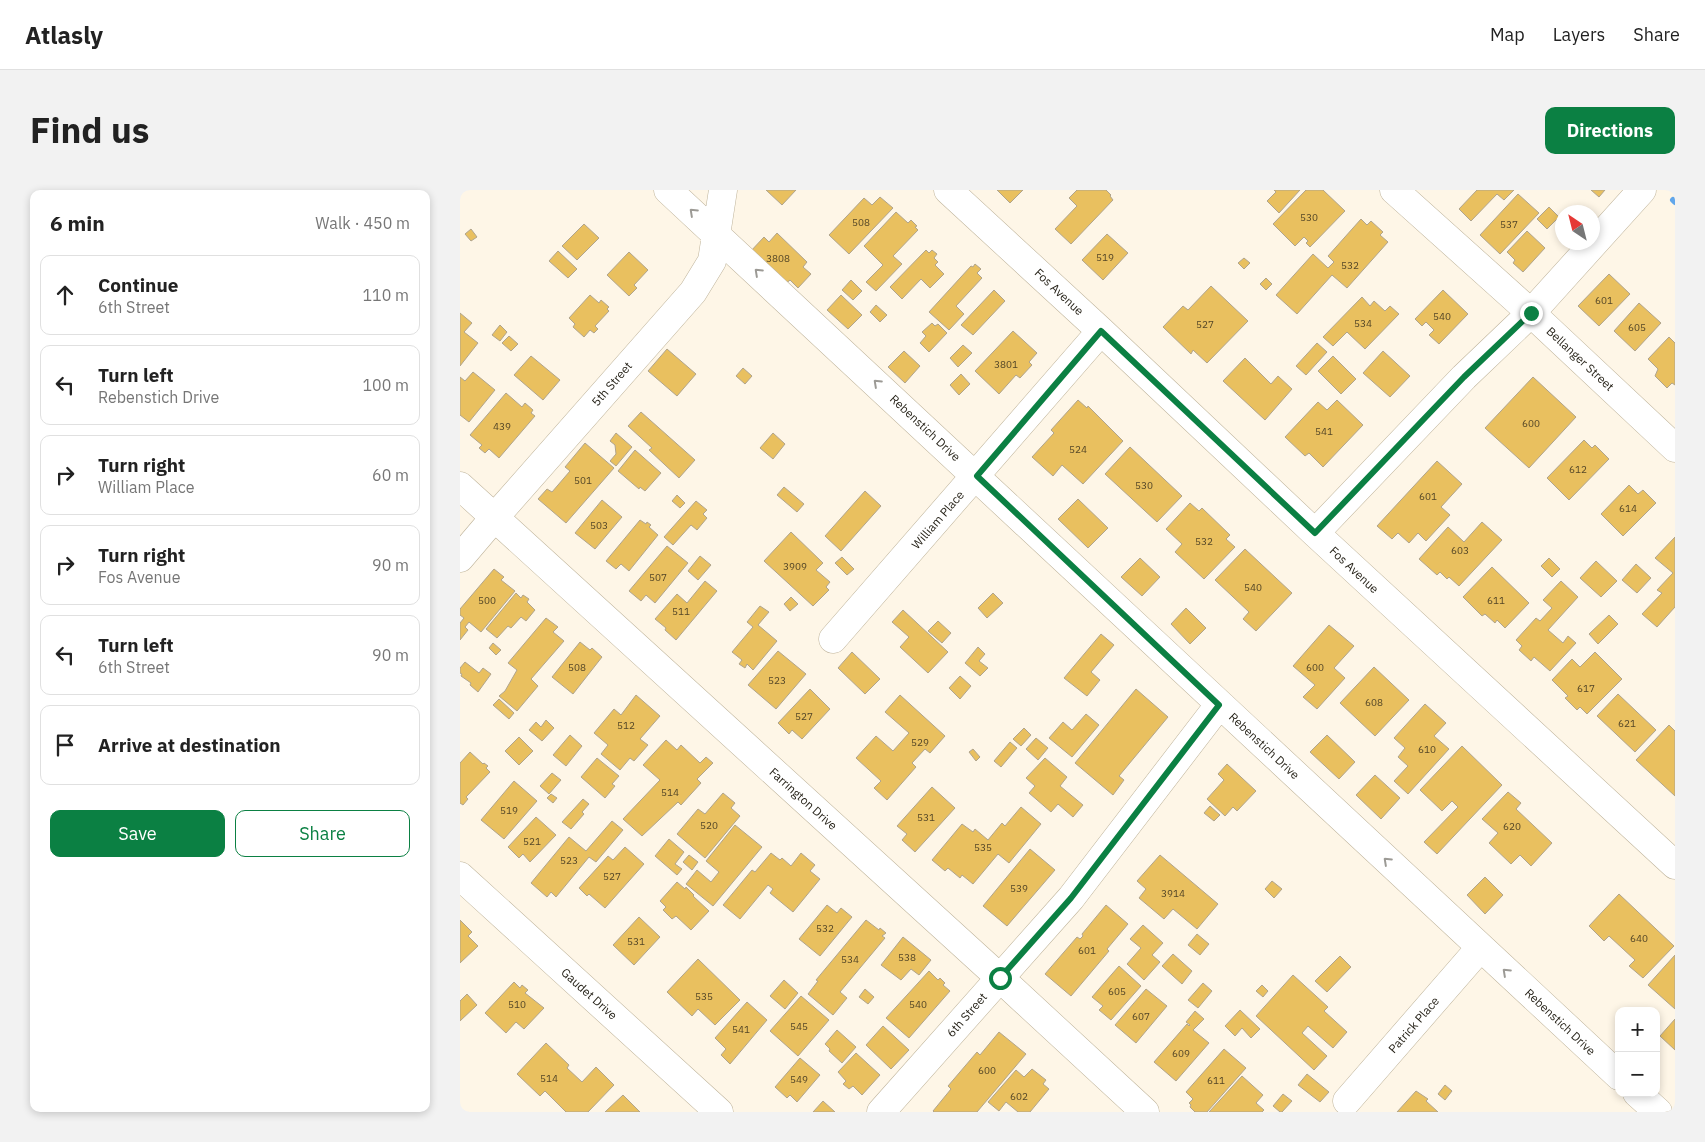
<!DOCTYPE html>
<html lang="en">
<head>
<meta charset="utf-8">
<style>
	body { margin:0; font-family:"IBM Plex Sans",sans-serif; background:#f2f2f2; color:#222 }
	.controls { position:absolute; right:15px; bottom:15px; display:grid; overflow:hidden; border-radius:10px; box-shadow:0 2px 8px #0003 }
	.controls button { width:45px; height:45px; display:grid; place-items:center; padding:0; border:0; border-bottom:1px solid #e0e0e0; background:#fff; color:#222; font:25px sans-serif }
	.compass { position:absolute; left:1095px; top:15px; width:45px; height:45px; border-radius:50%; background:#fff; box-shadow:0 2px 8px #0003; rotate:325deg }
	.stop { position:absolute; width:15px; height:15px; margin:-11px; border:4px solid #0b8043; border-radius:50%; background:#fff }
	.stop.end { background:#0b8043; border-color:#fff; box-shadow:0 1px 5px #0008 }
	.list { margin:0; padding:0; list-style:none }
	h2 { display:flex; justify-content:space-between; align-items:center; height:65px; margin:0; padding:0 20px; font-size:21px }
	h2 small { font-size:16px; font-weight:400; color:#767676 }
	.list li { display:grid; grid-template-columns:32px 1fr auto; gap:15px; align-items:center; box-sizing:border-box; height:80px; margin:0 10px 10px; padding:0 10px; border:1px solid #e0e0e0; border-radius:10px }
	.list b { display:block; font-size:19px; white-space:nowrap }
	.list p { margin:0; font-size:16px; white-space:nowrap; color:#767676 }
	.list em { font-size:16px; font-style:normal; color:#767676 }
	.actions { display:flex; gap:10px; padding:15px 20px }
	.actions a { flex:1; padding:11px 0; border:1px solid #0b8043; border-radius:10px; text-align:center; font-size:18px; color:#0b8043 }
	.actions .main { background:#0b8043; color:#fff }
	.icon { flex:none; width:28px; height:28px; fill:none; stroke:currentColor; stroke-width:2; stroke-linecap:round; stroke-linejoin:round }
	.map { position:relative; flex:none; width:1215px; height:922px; overflow:hidden; border-radius:10px }
	header { display:flex; align-items:center; gap:30px; box-sizing:border-box; height:70px; padding:0 25px; background:#fff; border-bottom:1px solid #e0e0e0 }
	header strong { font-size:24px }
	nav { display:flex; gap:28px; margin-inline-start:auto; font-size:18px }
	.intro { display:flex; align-items:center; justify-content:space-between; box-sizing:border-box; height:120px; padding:0 30px }
	h1 { margin:0; font-size:35px }
	.button { padding:12px 22px; border-radius:10px; background:#0b8043; color:#fff; font-size:18px; font-weight:700 }
	main { display:flex; gap:30px; padding:0 30px }
	aside { flex:1; background:#fff; border-radius:10px; box-shadow:0 2px 8px #0003 }
	.map>svg:first-child { display:block }
	.lines { fill:none; stroke-linecap:round; stroke-linejoin:round }
	.stream { stroke:#60a6eb; stroke-width:6 }
	.building { fill:#e9c05f; stroke:#b0a48c }
	.minor-casing { stroke:#beb39a; stroke-width:29 }
	.minor { stroke:#fff; stroke-width:28 }
	.oneway { stroke:#9c9a95 }
	.route { stroke:#0b8043; stroke-width:6 }
	.labels { text-anchor:middle; stroke-width:5; stroke-linejoin:round; paint-order:stroke }
	.number-label { font-size:10px; fill:#544627 }
	.street-label { font-size:12px; fill:#221e14; stroke:#fff }
</style>
</head>
<body>
<header>
<strong>Atlasly</strong>
<nav><a>Map</a><a>Layers</a><a>Share</a></nav>
</header>
<div class="intro"><h1>Find us</h1><a class="button">Directions</a></div>
<main>
<aside>
<h2>6 min<small>Walk · 450 m</small></h2>
<ul class="list">
<li><svg class="icon" aria-label="ahead" viewBox="0 0 24 24"><path d="M12 20V5M6 11l6-6 6 6"/></svg><div><b>Continue</b><p>6th Street</p></div><em>110 m</em></li>
<li><svg class="icon" aria-label="left" viewBox="0 0 24 24"><path d="M17 20v-9H6M10 6l-5 5 5 5"/></svg><div><b>Turn left</b><p>Rebenstich Drive</p></div><em>100 m</em></li>
<li><svg class="icon" aria-label="right" viewBox="0 0 24 24"><path d="M7 20v-9h11M14 6l5 5-5 5"/></svg><div><b>Turn right</b><p>William Place</p></div><em>60 m</em></li>
<li><svg class="icon" aria-label="right" viewBox="0 0 24 24"><path d="M7 20v-9h11M14 6l5 5-5 5"/></svg><div><b>Turn right</b><p>Fos Avenue</p></div><em>90 m</em></li>
<li><svg class="icon" aria-label="left" viewBox="0 0 24 24"><path d="M17 20v-9H6M10 6l-5 5 5 5"/></svg><div><b>Turn left</b><p>6th Street</p></div><em>90 m</em></li>
<li><svg class="icon" aria-label="arrive" viewBox="0 0 24 24"><path d="M6 21V4h12l-3 4 3 4H6"/></svg><div><b>Arrive at destination</b></div></li>
</ul>
<div class="actions"><a class="main">Save</a><a>Share</a></div>
</aside>
<div class="map">
<svg width="1215" height="922" viewBox="0 0 1215 922">
	<rect width="100%" height="100%" fill="#fef6e7"/>
	<g class="lines">
		<path class="stream" d="M1213,10L1215,12"/>
	</g>
	<path class="building" d="M306,0H336L322,15Z
		M537,0H563L550,13Z
		M617,0H646L651,5L650,6L653,10L611,54L595,39L617,16L609,8Z
		M814,0H840L819,23L807,11L816,2Z
		M846,0H863L885,21L850,57L846,53L848,51L844,47L835,56L813,34Z
		M1017,0H1054L1044,10L1037,4L1011,31L999,19Z
		M1131,0H1145L1139,7Z
		M1058,4L1079,23L1040,64L1020,45Z
		M420,7L433,18L389,64L369,45L404,8L412,15Z
		M1089,17L1099,27L1087,39L1077,29Z
		M436,22L448,33L451,30L457,36L455,37L458,40L433,66L442,74L416,101L406,92L423,75L404,56Z
		M901,29L907,35L911,31L923,42L920,45L928,52L887,98L872,85L837,124L816,105L853,64L868,78L874,72L868,66Z
		M124,34L139,48L117,70L102,56Z
		M11,39L17,47L11,51L5,44Z
		M1067,41L1085,58L1063,82L1053,73L1055,70L1047,62Z
		M317,43L347,72L343,77L351,84L338,98L330,90L323,96L289,63L304,47L309,52Z
		M647,44L668,63L643,90L622,70Z
		M466,60L469,63L472,60L477,64L474,68L478,72L475,75L484,84L470,98L461,89L442,109L430,97Z
		M98,61L117,79L108,88L89,71Z
		M169,62L188,80L174,95L177,98L169,106L147,85Z
		M784,68L790,73L784,79L778,73Z
		M515,74L521,79L517,83L522,88L496,116L504,124L489,140L469,122L511,76L513,77Z
		M1149,84L1170,104L1139,136L1118,116Z
		M806,88L812,94L806,100L800,94Z
		M391,90L402,101L393,110L382,100Z
		M751,96L788,131L747,173L733,160L731,164L703,137L723,116L728,120Z
		M534,100L545,111L513,145L501,135Z
		M983,100L1008,124L979,154L969,145L974,140L966,132L962,136L955,129Z
		M130,105L139,113L141,110L149,117L147,119L149,121L135,136L138,139L134,143L130,140L124,147L113,137L115,134L109,128Z
		M381,105L402,125L388,139L367,120Z
		M902,107L910,116L914,111L925,121L930,116L939,124L905,159L887,142L873,156L863,147Z
		M1179,113L1201,133L1175,161L1154,141Z
		M416,115L427,125L420,132L410,122Z
		M0,123L12,133L4,142L18,153L0,176Z
		M472,133L475,136L478,134L487,143L469,162L460,153L466,146L462,142Z
		M40,135L47,142L40,151L32,145Z
		M553,141L577,163L569,172L572,175L560,188L556,185L539,204L515,181Z
		M49,146L58,154L51,161L42,153Z
		M1209,147L1215,153V195L1212,193L1207,198L1195,186L1198,179L1188,169Z
		M857,153L867,162L846,185L836,176Z
		M503,155L512,163L498,177L490,168Z
		M207,159L236,184L217,206L188,181Z
		M444,161L460,176L445,193L428,177Z
		M923,161L950,186L930,207L903,183Z
		M71,166L100,190L83,210L54,185Z
		M873,166L896,189L881,204L858,181Z
		M785,168L811,194L818,186L832,199L805,230L763,191Z
		M283,178L292,186L285,194L276,186Z
		M13,182L35,200L9,232L0,225V187L5,191Z
		M501,184L510,194L499,205L490,195Z
		M1073,187L1116,227L1069,278L1025,238Z
		M46,203L62,217L65,213L73,220L71,223L75,226L39,268L29,259L25,263L19,258L22,255L10,245Z
		M618,210L627,218L628,216L663,251L623,294L602,275L593,286L572,267L594,243L591,240Z
		M877,210L903,235L863,277L849,263L845,266L825,247L858,212L867,220Z
		M181,222L235,270L219,288L189,260L192,258L168,236Z
		M156,243L172,257L156,276L150,271L156,264L155,255L150,251Z
		M313,243L325,254L313,269L300,258Z
		M1124,250L1132,258L1135,255L1149,269L1109,310L1087,288Z
		M125,253L154,278L106,333L78,309L87,299L92,302L110,281L105,277Z
		M670,257L722,306L697,332L645,284Z
		M175,260L201,283L185,301L180,297L179,299L158,281Z
		M977,271L1002,294L981,317L990,325L966,351L958,343L949,353L938,343L932,349L917,336Z
		M1169,295L1178,304L1183,300L1196,313L1163,346L1141,324Z
		M324,297L344,314L337,322L317,305Z
		M405,301L421,316L381,361L365,346Z
		M217,305L225,313L220,318L212,311Z
		M618,309L648,338L628,358L598,329Z
		M142,310L162,327L135,359L115,343Z
		M236,311L247,320L243,324L247,328L237,340L231,335L213,355L204,347Z
		M730,313L739,321L742,318L770,345L766,349L775,357L744,389L715,362L722,354L706,339Z
		M180,330L186,334L187,332L191,335L189,337L198,345L169,381L161,374L156,379L146,371Z
		M1022,332L1042,350L999,396L989,387L987,389L980,382L977,385L959,369L988,337L1004,352Z
		M331,342L363,373L356,380L370,392L366,397L369,400L353,416L304,371Z
		M1215,347V417L1197,437L1182,424L1202,403L1197,400L1213,383L1195,368Z
		M207,356L228,373L195,413L186,405L181,411L169,401Z
		M785,359L832,403L796,441L783,429L789,422L755,390Z
		M240,366L251,375L238,390L228,381Z
		M382,367L394,379L387,385L375,373Z
		M680,368L700,387L682,406L661,387Z
		M1089,368L1100,379L1092,387L1081,376Z
		M1136,371L1157,391L1141,407L1120,388Z
		M1176,374L1191,388L1177,403L1162,390Z
		M1032,377L1069,413L1045,438L1037,430L1035,433L1025,424L1022,426L1003,407Z
		M34,379L44,387L41,390L55,401L21,442L9,432L5,437L8,440L0,450V433L4,428L0,425V419Z
		M245,391L257,401L216,450L205,440L206,438L195,429L217,404L227,413Z
		M1101,391L1118,407L1088,440L1103,453L1108,446L1116,453L1090,481L1074,467L1071,471L1059,460L1062,456L1056,450L1076,428L1080,431L1092,418L1083,410Z
		M56,403L61,408L63,405L69,409L67,412L75,420L66,431L61,427L51,438L48,436L37,448L26,439Z
		M533,403L543,413L527,428L518,418Z
		M331,407L338,414L330,421L324,414Z
		M300,416L309,422L298,435L317,451L293,480L287,474L285,478L279,474L282,470L272,462L293,437L287,432Z
		M726,418L746,438L730,454L711,434Z
		M443,420L488,462L468,483L440,457L449,447L432,432Z
		M1149,425L1158,434L1138,454L1129,444Z
		M86,428L98,437L93,442L104,451L71,489L78,496L57,521L39,506L45,501L57,480L48,473Z
		M478,431L491,443L482,453L468,441Z
		M869,435L894,456L874,478L885,488L857,519L843,507L855,495L833,476Z
		M641,444L654,455L631,482L640,490L627,506L604,488Z
		M120,452L130,460L132,458L142,467L113,504L92,487Z
		M33,453L41,460L36,465L29,458Z
		M518,457L525,464L519,471L528,478L520,486L505,473Z
		M318,461L346,484L316,519L288,495Z
		M392,462L420,489L405,504L378,478Z
		M1135,462L1162,489L1127,524L1120,517L1117,520L1105,508L1108,506L1092,490L1112,469L1120,477Z
		M5,472L19,483L23,478L31,484L18,502L10,495L11,493L1,486L2,484L0,483V478Z
		M914,477L949,510L915,546L880,513Z
		M500,486L511,496L500,509L489,498Z
		M350,499L370,519L342,549L332,540L329,544L318,533Z
		M676,499L708,527L659,586L664,590L653,605L615,573Z
		M1158,504L1196,540L1175,562L1137,526Z
		M176,505L200,526L180,549L188,555L174,571L170,568L160,580L141,564L148,555L134,543L154,519L161,525Z
		M440,505L485,546L470,563L465,559L452,573L456,577L427,610L414,598L421,591L396,568L416,546L433,561L449,543L425,522Z
		M39,509L54,523L49,529L33,515Z
		M965,514L986,533L974,546L989,559L948,604L934,591L948,576L938,567L945,558L934,548Z
		M626,524L639,535L612,567L589,548L603,532L612,540Z
		M86,530L94,538L82,551L69,540L76,532L81,537Z
		M1209,535L1215,541V606L1176,570Z
		M564,538L571,545L561,556L553,549Z
		M110,545L122,556L106,576L93,565Z
		M867,545L895,572L879,589L850,562Z
		M59,547L73,561L59,575L45,561Z
		M576,548L588,558L578,570L566,559Z
		M206,550L217,560L221,555L240,573L246,567L253,573L237,589L241,593L221,615L218,612L182,646L163,629L200,590L183,575Z
		M550,552L557,558L541,577L534,571Z
		M1002,556L1042,595L977,664L964,652L998,617L992,611L982,621L960,600Z
		M513,559L520,567L516,571L509,562Z
		M10,562L23,574L24,573L28,576L26,578L30,582L6,607L8,609L3,615L0,613V573Z
		M137,568L159,586L152,594L155,596L145,608L121,587Z
		M585,568L607,587L600,596L623,615L613,627L598,614L591,622L569,603L575,596L566,588Z
		M767,574L796,601L777,621L773,617L765,626L747,609L764,590L758,584Z
		M92,583L101,590L89,604L80,596Z
		M915,585L940,608L921,629L896,605Z
		M54,591L77,611L44,649L21,630Z
		M472,597L495,618L455,662L442,650L447,644L437,636Z
		M1048,602L1061,613L1056,619L1092,653L1071,676L1060,665L1051,674L1029,653L1038,643L1022,629Z
		M263,603L275,613L271,618L280,626L245,668L217,644L238,619L245,624Z
		M91,604L97,608L93,613L87,608Z
		M123,609L129,614L122,622L124,624L111,639L102,632Z
		M750,616L760,625L754,631L744,623Z
		M561,617L581,634L549,673L538,664L513,694L502,685L500,688L488,678L485,681L472,670L502,634L513,642L515,639L528,650L542,633L545,636Z
		M76,627L96,645L70,672L63,664L59,668L48,657Z
		M152,631L163,640L136,672L129,667L96,707L91,702L87,707L71,693L109,647L126,661Z
		M275,635L302,657L253,716L226,694L237,680L251,692L259,682L246,671Z
		M209,649L224,662L215,674L222,679L217,685L195,666Z
		M165,657L184,674L145,718L129,704L127,706L119,698L148,666L153,670Z
		M570,659L595,680L547,736L523,716Z
		M311,663L320,670L322,668L331,676L341,663L355,675L350,681L360,689L333,722L310,703L313,699L308,695L280,729L263,715L292,680L295,682Z
		M229,665L238,672L232,680L223,672Z
		M700,665L758,714L737,739L713,719L704,729L679,708L686,699L677,691Z
		M1025,687L1043,705L1025,724L1007,705Z
		M812,691L822,699L814,708L805,699Z
		M217,692L225,699L226,697L234,705L233,706L249,721L231,740L216,726L212,729L203,720L206,717L200,711Z
		M1159,704L1214,756L1183,788L1169,776L1175,770L1149,746L1144,751L1129,736Z
		M367,715L377,723L381,718L392,727L360,766L339,749Z
		M646,715L668,734L647,759L649,761L611,806L585,784L617,747L620,749L623,746L622,744Z
		M179,727L200,747L174,775L153,755Z
		M0,730L12,742L8,746L18,756L0,773Z
		M406,730L419,740L420,738L426,743L422,746L425,748L380,802L387,808L373,825L348,804L358,791L356,790Z
		M683,735L703,753L692,765L700,772L684,790L667,774L681,758L670,749Z
		M737,744L749,754L740,765L728,755Z
		M443,747L471,770L459,785L451,779L441,790L421,775Z
		M713,764L732,781L722,794L702,776Z
		M1215,765V819L1188,795Z
		M880,766L891,777L867,802L855,791Z
		M238,769L280,810L255,835L238,819L232,826L207,802Z
		M659,776L681,796L651,830L639,820L643,816L632,807Z
		M469,781L478,790L480,788L485,793L483,795L490,801L449,848L426,828Z
		M833,785L868,817L864,821L887,842L873,858L848,836L842,843L867,866L854,880L796,826Z
		M324,790L338,803L325,819L310,806Z
		M54,792L60,798L62,795L68,800L65,803L84,818L64,839L56,832L46,843L25,823Z
		M743,793L752,801L738,818L728,810Z
		M802,795L808,801L803,807L796,801Z
		M405,799L414,807L408,814L399,807Z
		M686,799L707,816L676,853L655,835Z
		M7,804L17,815L0,831V811Z
		M341,806L369,830L338,866L310,841Z
		M287,812L307,830L270,874L261,865L266,859L255,848Z
		M780,820L800,839L791,848L782,838L775,846L765,836Z
		M735,821L744,829L733,840L749,853L716,891L694,872L727,834L729,836L730,835L726,832Z
		M1215,829V860L1200,846Z
		M423,836L449,860L431,879L406,855Z
		M377,840L396,857L382,873L369,861L370,859L365,854Z
		M539,842L566,864L517,922H474L473,921L491,899L488,896L517,862L520,865Z
		M86,853L109,875L107,878L122,892L136,877L154,895L128,922H106L85,901L80,906L57,884Z
		M764,859L786,878L747,922H735L730,917L731,915L729,913L733,909L726,902Z
		M396,863L420,885L402,905L393,896L389,899L383,894L386,891L378,882Z
		M340,868L360,885L337,912L330,905L327,908L315,897Z
		M572,879L586,890L583,894L589,899L570,922H558L546,912L539,921L528,912L556,880L564,887Z
		M847,884L869,902L860,912L838,895Z
		M782,886L803,905L796,913L804,920L802,922H749Z
		M985,895L992,901L985,910L978,904Z
		M956,901L968,909L966,911L978,922H937Z
		M823,904L832,911L822,922H820L813,916Z
		M163,905L180,922H145Z
		M363,911L375,922H353Z"/>
	<g class="lines">
		<g class="minor-casing">
			<path id="minor" d="M208,0L1159,886
				M488,0L641,141L855,343L1215,675
				M934,0L1071,123L1215,258
				M0,296L540,788L685,922
				M855,343L1004,187L1071,123L1182,0
				M0,368L34,328L233,102L252,71L263,0
				M373,449L641,141
				M0,686L259,922
				M1177,903L1198,922
				M887,911L1020,758
				M421,922L611,708L759,515"/>
		</g>
		<use href="#minor" class="minor"/>
	</g>
	<defs><path id="oneway-chevron" d="M-2-3.5L2.5 0L-2 3.5" fill="none" stroke-width="1.6" stroke-linecap="round" stroke-linejoin="round" transform="scale(1.25)"/></defs>
	<g class="oneway">
		<use href="#oneway-chevron" transform="translate(233 22) rotate(-137)"/>
		<use href="#oneway-chevron" transform="translate(298 82) rotate(-137)"/>
		<use href="#oneway-chevron" transform="translate(417 193) rotate(-137)"/>
		<use href="#oneway-chevron" transform="translate(927 671) rotate(-137)"/>
		<use href="#oneway-chevron" transform="translate(1046 782) rotate(-137)"/>
	</g>
	<g class="lines">
		<path class="route" d="M540,788L611,708L759,515L517,286L641,141L855,343L1004,187L1071,123"/>
	</g>
	<g class="labels">
		<g class="number-label">
			<text x="849" y="31">530</text>
			<text x="401" y="36">508</text>
			<text x="1049" y="38">537</text>
			<text x="645" y="71">519</text>
			<text x="318" y="72">3808</text>
			<text x="890" y="79">532</text>
			<text x="1144" y="114">601</text>
			<text x="982" y="130">540</text>
			<text x="903" y="137">534</text>
			<text x="745" y="138">527</text>
			<text x="1177" y="141">605</text>
			<text x="546" y="178">3801</text>
			<text x="1071" y="237">600</text>
			<text x="42" y="240">439</text>
			<text x="864" y="245">541</text>
			<text x="618" y="263">524</text>
			<text x="1118" y="283">612</text>
			<text x="123" y="294">501</text>
			<text x="684" y="299">530</text>
			<text x="968" y="310">601</text>
			<text x="1168" y="322">614</text>
			<text x="139" y="339">503</text>
			<text x="744" y="355">532</text>
			<text x="1000" y="364">603</text>
			<text x="335" y="380">3909</text>
			<text x="198" y="391">507</text>
			<text x="793" y="401">540</text>
			<text x="27" y="414">500</text>
			<text x="1036" y="414">611</text>
			<text x="221" y="425">511</text>
			<text x="117" y="481">508</text>
			<text x="855" y="481">600</text>
			<text x="317" y="494">523</text>
			<text x="1126" y="502">617</text>
			<text x="914" y="516">608</text>
			<text x="344" y="530">527</text>
			<text x="1167" y="537">621</text>
			<text x="166" y="539">512</text>
			<text x="460" y="556">529</text>
			<text x="967" y="563">610</text>
			<text x="210" y="606">514</text>
			<text x="49" y="624">519</text>
			<text x="466" y="631">531</text>
			<text x="249" y="639">520</text>
			<text x="1052" y="640">620</text>
			<text x="72" y="655">521</text>
			<text x="523" y="661">535</text>
			<text x="109" y="674">523</text>
			<text x="152" y="690">527</text>
			<text x="559" y="702">539</text>
			<text x="713" y="707">3914</text>
			<text x="365" y="742">532</text>
			<text x="1179" y="752">640</text>
			<text x="176" y="755">531</text>
			<text x="627" y="764">601</text>
			<text x="447" y="771">538</text>
			<text x="390" y="773">534</text>
			<text x="657" y="805">605</text>
			<text x="244" y="810">535</text>
			<text x="57" y="818">510</text>
			<text x="458" y="818">540</text>
			<text x="681" y="830">607</text>
			<text x="339" y="840">545</text>
			<text x="281" y="843">541</text>
			<text x="721" y="867">609</text>
			<text x="527" y="884">600</text>
			<text x="89" y="892">514</text>
			<text x="339" y="893">549</text>
			<text x="756" y="894">611</text>
			<text x="559" y="910">602</text>
		</g>
		<g class="street-label">
			<text transform="translate(599 102) rotate(43)" y="4">Fos Avenue</text>
			<text transform="translate(1120 169) rotate(43)" y="4">Bellanger Street</text>
			<text transform="translate(152 194) rotate(-49)" y="4">5th Street</text>
			<text transform="translate(465 238) rotate(43)" y="4">Rebenstich Drive</text>
			<text transform="translate(478 330) rotate(-49)" y="4">William Place</text>
			<text transform="translate(894 380) rotate(43)" y="4">Fos Avenue</text>
			<text transform="translate(804 556) rotate(43)" y="4">Rebenstich Drive</text>
			<text transform="translate(343 609) rotate(42)" y="4">Farrington Drive</text>
			<text transform="translate(129 804) rotate(42)" y="4">Gaudet Drive</text>
			<text transform="translate(507 825) rotate(-49)" y="4">6th Street</text>
			<text transform="translate(1100 832) rotate(43)" y="4">Rebenstich Drive</text>
			<text transform="translate(954 835) rotate(-49)" y="4">Patrick Place</text>
		</g>
	</g>
</svg>
<div class="controls">
<button>+</button>
<button>−</button>
</div>
<svg class="compass" viewBox="-18 -18 36 36"><path d="M0-13l5 13h-10z" fill="#e53935"/><path d="M0 13l5-13h-10z" fill="#767676"/></svg>
<div class="stop" style="left:540px;top:788px"></div>
<div class="stop end" style="left:1071px;top:123px"></div>
</div>
</main>
</body>
</html>
